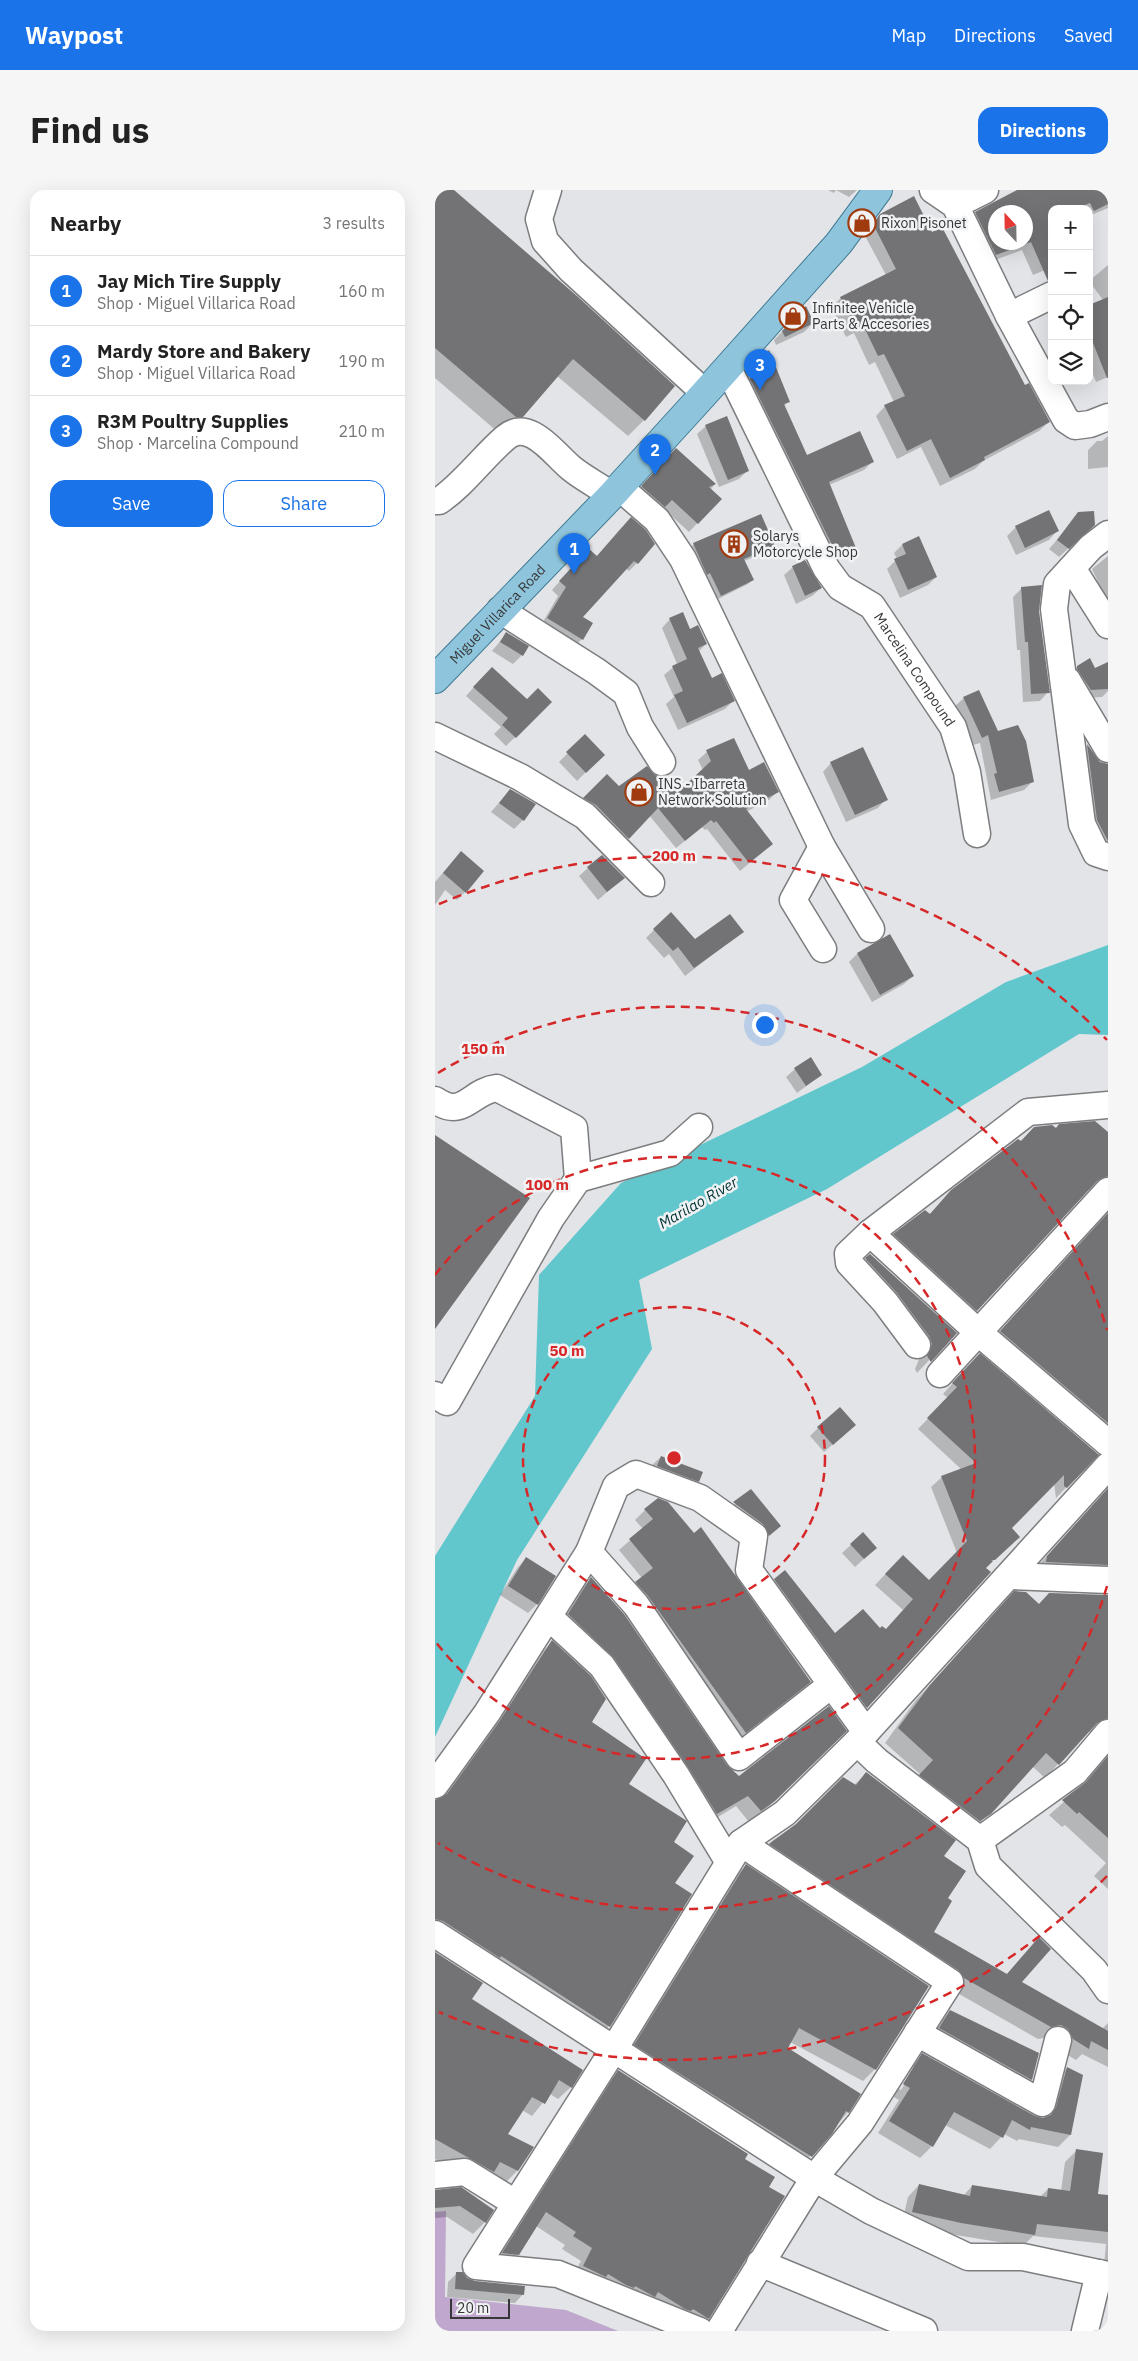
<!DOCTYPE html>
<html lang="en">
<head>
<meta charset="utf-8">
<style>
	body { margin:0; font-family:"IBM Plex Sans",sans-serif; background:#f6f6f6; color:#222 }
	.controls { position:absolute; right:15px; top:15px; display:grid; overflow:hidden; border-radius:10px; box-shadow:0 5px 20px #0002 }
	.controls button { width:45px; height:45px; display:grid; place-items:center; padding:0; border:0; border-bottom:1px solid #e0e0e0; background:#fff; color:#222; font:25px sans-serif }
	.compass { position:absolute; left:553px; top:15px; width:45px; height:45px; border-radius:50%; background:#fff; box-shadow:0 5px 20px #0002; rotate:338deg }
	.scale { position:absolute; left:15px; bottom:12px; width:60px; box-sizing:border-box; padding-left:5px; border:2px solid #373738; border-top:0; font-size:14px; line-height:18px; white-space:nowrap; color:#373738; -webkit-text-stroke:4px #f0f2f4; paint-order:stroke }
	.you { position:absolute; left:329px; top:834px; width:18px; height:18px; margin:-12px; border:4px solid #fff; border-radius:50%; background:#1a73e8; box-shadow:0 0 0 8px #1a73e833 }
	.badge { display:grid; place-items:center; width:32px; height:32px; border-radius:50%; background:#1a73e8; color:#fff; font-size:16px; font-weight:700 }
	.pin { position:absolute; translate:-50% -41px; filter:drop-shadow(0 1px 2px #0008) }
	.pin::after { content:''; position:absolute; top:26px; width:18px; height:15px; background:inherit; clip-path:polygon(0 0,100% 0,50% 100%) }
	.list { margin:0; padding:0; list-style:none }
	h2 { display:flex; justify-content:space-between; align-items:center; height:65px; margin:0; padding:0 20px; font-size:21px }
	h2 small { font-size:16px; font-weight:400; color:#767676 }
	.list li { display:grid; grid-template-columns:32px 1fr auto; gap:15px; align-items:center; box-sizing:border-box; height:70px; padding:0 20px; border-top:1px solid #e0e0e0 }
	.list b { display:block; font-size:19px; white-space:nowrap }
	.list p { margin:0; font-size:16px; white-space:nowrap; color:#767676 }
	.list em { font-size:16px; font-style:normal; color:#767676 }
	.actions { display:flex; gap:10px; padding:15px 20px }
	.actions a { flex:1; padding:11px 0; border:1px solid #1a73e8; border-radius:15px; text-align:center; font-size:18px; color:#1a73e8 }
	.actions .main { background:#1a73e8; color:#fff }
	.icon { flex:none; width:28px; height:28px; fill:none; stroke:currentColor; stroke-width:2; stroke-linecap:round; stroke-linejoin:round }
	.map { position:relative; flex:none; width:673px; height:2141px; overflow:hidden; border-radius:15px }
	header { display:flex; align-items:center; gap:30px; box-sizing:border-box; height:70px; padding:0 25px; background:#1a73e8; color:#fff }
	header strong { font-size:24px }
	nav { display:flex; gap:28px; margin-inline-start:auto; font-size:18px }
	.intro { display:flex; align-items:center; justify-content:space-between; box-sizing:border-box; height:120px; padding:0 30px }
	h1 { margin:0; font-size:35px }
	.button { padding:12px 22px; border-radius:15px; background:#1a73e8; color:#fff; font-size:18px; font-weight:700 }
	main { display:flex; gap:30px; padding:0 30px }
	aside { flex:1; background:#fff; border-radius:15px; box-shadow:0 5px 20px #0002 }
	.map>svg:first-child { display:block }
	.green { fill:#c0a7cd }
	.water { fill:#62c7cc }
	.shadow { fill:#0003; fill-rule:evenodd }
	.building { fill:#737376; fill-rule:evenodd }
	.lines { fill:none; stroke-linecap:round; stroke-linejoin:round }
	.minor-casing { stroke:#7b7d7f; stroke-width:29 }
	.major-casing { stroke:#3f7b94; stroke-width:30 }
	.minor { stroke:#fff; stroke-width:26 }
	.major { stroke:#8fc5dc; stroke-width:28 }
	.ring { fill:none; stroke:#d62828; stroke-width:2.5; stroke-dasharray:9 6 }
	.labels { text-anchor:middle; stroke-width:5; stroke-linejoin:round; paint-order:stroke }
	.poi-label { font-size:14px; fill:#373738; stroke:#f0f2f4; text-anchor:start }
	.street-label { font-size:14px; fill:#373738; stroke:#f0f2f4 }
	.water-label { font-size:15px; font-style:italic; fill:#003336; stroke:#f0f2f4 }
	.centre { fill:#d62828; stroke:#f0f2f4; stroke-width:2.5 }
	.ring-label { font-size:15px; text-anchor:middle; font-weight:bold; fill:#d62828; stroke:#f0f2f4; stroke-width:5; stroke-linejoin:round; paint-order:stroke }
</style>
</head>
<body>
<header>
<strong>Waypost</strong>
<nav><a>Map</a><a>Directions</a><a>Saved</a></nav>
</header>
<div class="intro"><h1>Find us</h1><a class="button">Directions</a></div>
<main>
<aside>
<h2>Nearby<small>3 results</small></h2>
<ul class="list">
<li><span class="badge">1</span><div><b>Jay Mich Tire Supply</b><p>Shop · Miguel Villarica Road</p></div><em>160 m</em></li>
<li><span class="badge">2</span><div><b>Mardy Store and Bakery</b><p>Shop · Miguel Villarica Road</p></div><em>190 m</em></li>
<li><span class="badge">3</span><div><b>R3M Poultry Supplies</b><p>Shop · Marcelina Compound</p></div><em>210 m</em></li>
</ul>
<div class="actions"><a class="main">Save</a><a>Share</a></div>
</aside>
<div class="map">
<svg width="673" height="2141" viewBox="0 0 673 2141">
	<rect width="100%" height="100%" fill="#e2e4e7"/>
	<path class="green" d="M11,2021L10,2107L131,2120L183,2141H0V2022Z"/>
	<path class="water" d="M673,755V845L644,844L392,999L204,1090L217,1159L82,1370L0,1547V1366L100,1206L104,1085L186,993L427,877L571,792Z"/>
	<path class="shadow" d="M0,0H17L209,230L193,246L122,186L87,226L70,243H64L0,188Z
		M393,0H422L414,7L401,0L399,3Z
		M586,0H673V18L654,26V19H617V77L598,85L587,60L552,73L532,32L541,23ZM560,22H590V52H560Z
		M446,25L497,44L590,197L614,232L604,241L548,271L540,279L505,296L486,257L462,269L441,226L450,216L459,212L440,172L434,175L419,143L411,147L396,117L406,108L451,85L429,44Z
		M673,75V187L661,192L654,174V116L668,110L654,91Z
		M370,118L378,133L369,142L341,155L339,150Z
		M333,162L354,211L349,216L371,267L438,271L429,280L394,295L420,358L411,366L393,373L307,198L325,170Z
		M271,236L312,281L304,289L284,297L262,244Z
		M673,246V277L653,279V260L662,251H667Z
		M232,269L280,294L275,300L285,309L254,342L228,318L221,325L199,305Z
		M613,322L622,341L614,350L581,365L572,346L581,337Z
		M644,324L649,344L624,367L614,359Z
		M187,337L202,373L194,381L190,378L146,427L147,449L139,457L105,437L123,406L117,400L145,369L161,367Z
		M259,354L338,356L333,361L309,371L318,389L313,394L281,410L254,359Z
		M467,355L501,387L493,395L465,408L452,379L462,369L459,363Z
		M673,366V422L657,404L665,396L657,379Z
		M358,377L386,398L377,406L361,414L349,385Z
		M587,398L603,421L613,502L605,511L588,512L585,460H582L578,407Z
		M235,429L254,440L271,454L264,461L276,490L298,511L290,519L243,540L231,514L239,507L229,485L242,474L227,438Z
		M72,443L87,465L78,474L57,461Z
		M673,473V501L667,507L647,508L634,485L642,477L659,479Z
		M48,487L92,511L116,512L71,556L59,544L66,537L31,506Z
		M529,508L562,542L598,591L589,600L556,610L545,553L538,555L520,516Z
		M150,546L168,565L142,591L124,572Z
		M652,556L665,573L673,574V654L663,658L644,564Z
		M272,562L313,582L342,602L334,610L311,622L337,654L305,681L272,639L270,640L267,637L241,658L214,625L185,657L141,617L172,586L184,598L242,605L268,580L263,570Z
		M396,573L451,609L443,618L411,632L388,582Z
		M75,600L88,630L79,639L56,622Z
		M18,671L30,702L22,710L10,700L0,715V692Z
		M153,678L188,688L163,710L144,686Z
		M219,740L260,750L307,742L250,786L234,764L229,768L211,748Z
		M422,764L478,786L469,794L437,812L414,772Z
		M360,879L386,885L362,903L351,887Z
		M599,938L673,944V1010L662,1000H654L649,1003L528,1134L445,1059L459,1045L494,1025L517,1000L585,952Z
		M673,1022V1261L552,1156Z
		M435,1065L520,1143L482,1183L480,1179L485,1167L418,1082Z
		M534,1175L662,1265L621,1308L619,1293L575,1338L573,1357L550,1378L554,1382L421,1528L329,1400L340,1390L399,1445L450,1441L468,1420L440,1395L457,1377L494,1392L522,1363L496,1297L507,1287L527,1280L483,1239L513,1208L508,1204Z
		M383,1238L411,1243L389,1262L375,1246Z
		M226,1267L263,1291L255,1300L214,1284L217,1275Z
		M673,1296V1398L598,1381L671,1301Z
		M316,1300L344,1336L325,1353L291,1321Z
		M210,1320L374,1491L300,1552L191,1403L207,1388L184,1360L208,1339L200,1330Z
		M428,1344L432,1366L420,1377L407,1363Z
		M91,1369L102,1414L93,1423L65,1405L83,1377Z
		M156,1389L291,1576L304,1588L410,1541L327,1623L314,1632L301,1616L270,1635L122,1436L145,1400Z
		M614,1404L673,1406V1551L661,1542H653L610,1588L597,1576L541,1637L472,1599L485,1584L450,1553L481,1510L566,1417L603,1415Z
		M117,1452L156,1532L192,1595L237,1653L239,1693L174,1836L162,1848L0,1746V1610H6L52,1546L105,1464Z
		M673,1563V1699L659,1686L671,1673L630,1635L627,1637L614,1625L646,1597Z
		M432,1583L507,1667L511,1709L498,1743L571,1785L604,1748L585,1793L667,1839L673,1833V1877L647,1864L641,1870L626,1861L615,1847L603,1849L517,1800L325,1664L337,1651L419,1595Z
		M311,1676L440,1879L428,1891L355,1852L351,1858L413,1922L364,1979L188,1868L298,1688Z
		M0,1763L35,1809L136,1897L123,1909L115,1904L97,1926L87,1920L71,1944L82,1981L70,1993L17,1979L0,1969Z
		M515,1821L603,1864L596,1890L584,1902L492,1851L503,1834Z
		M488,1865L599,1927L610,1928L620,1890L632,1878L635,1945L623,1957L584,1949L582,1951L569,1944L555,1959L510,1935L497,1956L485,1968L443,1943L464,1910L457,1906L476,1877ZM477,1877H480L466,1900L463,1898Z
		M184,1882L308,1969L273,2128L260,2140L136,2089L146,2071L127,2059L130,2055L101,2036L83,2064L70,2077L56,2076L171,1894Z
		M641,1961L661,2005L673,2006V2077L669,2076L671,2054L598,2046L588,2056L515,2044L467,2033L473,2007L484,1995L528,2006L537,1996L605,2007L613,1999L626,2001L630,1972Z
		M26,1999L50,2032L38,2044L12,2027L0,2028V2001Z
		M22,2083L39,2092L88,2104L80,2113L12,2107L13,2092Z"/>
	<path class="building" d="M0,0H19L142,106L240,196L210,231L138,169L88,227H81L0,158Z
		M582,0H673V14L659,21L655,13L640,19H617V90L613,91L596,52L561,65L540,22ZM560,22H590V52H560Z
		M479,6L497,42L507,37L590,195L594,193L615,232L549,267L550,270L515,288L496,249L472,261L449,215L470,206L449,164L443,166L428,135L421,139L405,107L461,79L438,34L445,24Z
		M673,107V188H672L654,143V115Z
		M371,116L379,133L350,147L347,141Z
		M334,160L355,212L349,214L372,265L425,241L439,272L394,292L421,358L402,365L315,189Z
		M292,226L314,281L293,290L270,235Z
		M241,258L281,294L274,297L287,309L263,334L237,310L230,317L206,296Z
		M614,320L624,341L590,358L580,336Z
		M659,321L660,335L634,359L622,350L643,322Z
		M326,324L340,356L309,369L319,390L286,406L275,383L272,385L258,353Z
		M196,327L211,340L220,354L203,374L199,371L148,427L158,433L148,450L112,428L131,397L124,391L154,359L162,366Z
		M484,346L502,387L473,400L459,369L471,364L467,354Z
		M370,370L387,398L370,406L357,376Z
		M607,395L604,421L615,503L596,504L593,452H590L586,397Z
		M248,422L255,439L263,435L272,454L263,458L277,488L287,483L300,511L252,533L239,505L248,501L237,476L252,469L234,428Z
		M71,442L94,456L88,466L65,452Z
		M655,468L660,478L673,472V499L656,500L642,479V476Z
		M57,477L92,509L103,498L117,512L81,548L67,535L73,528L38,497Z
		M544,500L563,541L583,535L591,551L599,592L564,602L559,584L562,583L553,545L547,548L528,507Z
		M150,544L170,565L151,583L131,562Z
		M299,548L314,580L329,572L344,602L311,619L338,654L314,673L281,631L279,633L276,630L250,651L223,618L194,649L161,615L148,608L172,584L184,596L212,576L220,585L228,587L242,603L276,571L271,560Z
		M652,554L665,572L673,574V651L662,630Z
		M428,557L453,610L420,625L395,572Z
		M75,599L101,614L89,631L64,613Z
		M26,661L49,681L31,703L8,683Z
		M167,665L190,688L172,702L152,677Z
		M236,722L260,749L295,724L309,742L259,778L243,757L238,761L218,739Z
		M455,744L479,786L445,805L422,763Z
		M376,867L387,885L371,896L359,878Z
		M660,931L673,942V986L662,991L542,1121L458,1044L490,1020L495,1024L516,1000L583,949L586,951L599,937L617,935L621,938L624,934Z
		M0,945L95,1008L0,1139Z
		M673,1023V1233L565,1141Z
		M435,1064L522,1143L496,1172L492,1166L497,1154L494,1146L462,1103L430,1068Z
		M545,1163L664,1265L632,1298L629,1296V1285L577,1338L585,1347L560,1370H556L558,1371L551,1378L556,1382L432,1518L339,1389L350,1380L400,1443L428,1419L445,1438L447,1436L451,1439L478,1409L450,1384L468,1365L494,1390L532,1351L506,1286L541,1273L492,1228L522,1197L517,1193Z
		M405,1217L421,1235L398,1255L382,1237Z
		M226,1266L268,1282L264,1292L222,1276Z
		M673,1298V1375L611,1372L612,1366Z
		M316,1299L346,1336L334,1346L328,1334L298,1312Z
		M223,1308L233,1312L259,1343L266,1337L376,1492L311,1543L213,1406L200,1392L218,1378L194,1349L218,1329L209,1319Z
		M428,1342L442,1358L429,1369L415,1354Z
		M91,1367L121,1386L103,1415L73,1396Z
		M156,1387L189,1424L292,1575L304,1586L394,1516L412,1541L340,1611L326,1621L313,1606L282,1624L253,1577L179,1468L133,1424Z
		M579,1401L591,1402L604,1414L614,1403L673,1405V1528L662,1533L624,1575L611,1563L556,1624L545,1631L484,1585L498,1570L463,1538L495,1495Z
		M117,1450L156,1486L171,1509L157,1532L211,1569L194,1594L252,1631L239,1652L259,1666L240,1693L257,1704L175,1837L66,1766L65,1768L8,1731L0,1729V1610L12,1604L64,1532Z
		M673,1566V1648L644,1622L642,1624L627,1610L651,1592Z
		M431,1582L521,1650L509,1666L531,1681L513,1708L517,1711L499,1742L572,1784L604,1747L616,1759L587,1792L673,1841V1860L656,1851L654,1859L638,1849L633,1839L626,1835L616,1837L529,1788L523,1780L334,1654L361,1634L408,1587L421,1595Z
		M311,1674L494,1796L441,1880L364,1838L353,1858L426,1904L414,1923L411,1921L397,1944L377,1967L199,1855Z
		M0,1762L48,1793L37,1809L148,1880L137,1898L124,1890L110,1914L97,1907L73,1944L99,1957L83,1981L65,1972L59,1982L0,1949Z
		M515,1820L604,1863L597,1890L504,1838Z
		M487,1863L600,1926L608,1928L616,1925L621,1917L632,1877L648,1885L636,1945L596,1937L595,1940L577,1930L568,1948L519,1922L498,1957L454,1931L475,1898L468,1894Z
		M183,1880L313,1964L310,1969L340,1987L334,1997L350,2006L274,2129L258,2119L256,2121L250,2119L223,2102L220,2107L200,2096L199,2098L191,2095L173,2084L171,2087L148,2076L157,2058L138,2046L141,2042L111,2022L84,2065L67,2063Z
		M641,1959L668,1963L663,2004L673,2005V2042L602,2034L600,2045L526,2033L477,2022L484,1994L535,2006L537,1995L612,2007L613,1998L635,2001Z
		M26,1997L59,2020L51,2033L25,2016L0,2018V2000Z
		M21,2082H28L32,2088L40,2091L90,2096L89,2105L20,2099Z"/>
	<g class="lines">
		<g class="minor-casing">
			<g id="minor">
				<path d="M113,0L104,29L110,51L136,80L270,203"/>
				<path d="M498,0L520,15L574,126L631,230L640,236L655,234L673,227"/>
				<path d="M520,15L550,0"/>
				<path d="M574,126L617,105"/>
				<path id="s1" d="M293,178L391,378L405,397L437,416L518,537L532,582L542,644"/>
				<path d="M184,297L222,330L248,369L387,657L436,739"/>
				<path d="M0,311H4C29,294 47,268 70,248C94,227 119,264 136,278C148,288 164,296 177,305"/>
				<path d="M673,344L656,357L622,394L619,419L647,634L661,663L673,667"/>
				<path d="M637,378L673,435"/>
				<path d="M65,420L161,481L191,503L205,537L227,572"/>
				<path d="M632,490L673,559"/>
				<path d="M0,546L85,587L150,626L216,693"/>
				<path d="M387,657L358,710L388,759"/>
				<path d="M0,910C29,930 35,901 62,898L139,938L143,989"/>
				<path d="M435,1043L544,1143L673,1253"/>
				<path d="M482,1155L450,1112L414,1073L413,1064L435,1043L593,922L673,915"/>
				<path d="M505,1184L673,1001"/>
				<path d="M0,1205L12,1212L116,1028L143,989L235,963L264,937"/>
				<path d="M154,1362L201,1415L304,1567L396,1495"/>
				<path d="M574,1386L673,1390"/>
				<path d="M114,1427L167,1476L241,1585L293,1671"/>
				<path d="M422,1552L442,1571L545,1650L553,1676L659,1780L673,1800"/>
				<path d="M0,1595L52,1523L154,1362L181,1296L201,1284L265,1308L319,1346L314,1380L431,1542"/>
				<path d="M545,1650L640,1582L673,1543"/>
				<path d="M0,1744L379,1988L436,2021L533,2067H588L673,2085"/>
				<path d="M482,1843L607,1913L623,1850"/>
				<path d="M0,1985L30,1982L80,2013"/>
				<path d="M325,2073L489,2141"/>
				<path d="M265,2141L123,2084L41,2076L179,1859L306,1653L350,1623L422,1552L673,1276"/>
				<path d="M284,2141L379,1988L425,1933L515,1792L306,1653"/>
				<path d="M650,2141L664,2083"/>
			</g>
		</g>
		<g class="major-casing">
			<g id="major">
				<path id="s2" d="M0,489L177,305L270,203L404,53L443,0"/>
			</g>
		</g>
		<use href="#minor" class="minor"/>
		<use href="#major" class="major"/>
	</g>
	<g class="ring">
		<circle cx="239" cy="1268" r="151"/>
		<path d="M0 1085A301 301 0 1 1 0 1451"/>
		<path d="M672 1396A452 452 0 0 1 3 1653M3 883A452 452 0 0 1 672 1140"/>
		<path d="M672 1686A602 602 0 0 1 4 1822M4 714A602 602 0 0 1 672 850"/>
	</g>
	<defs>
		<g id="shop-ring" transform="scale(1.4375)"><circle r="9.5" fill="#f0f2f4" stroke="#a03b0f" stroke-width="1.5"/><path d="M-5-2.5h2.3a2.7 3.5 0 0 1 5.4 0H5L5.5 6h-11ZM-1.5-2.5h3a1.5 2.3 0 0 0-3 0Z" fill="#a03b0f"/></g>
		<g id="building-ring" transform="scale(1.4375)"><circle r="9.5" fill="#f0f2f4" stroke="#a03b0f" stroke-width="1.5"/><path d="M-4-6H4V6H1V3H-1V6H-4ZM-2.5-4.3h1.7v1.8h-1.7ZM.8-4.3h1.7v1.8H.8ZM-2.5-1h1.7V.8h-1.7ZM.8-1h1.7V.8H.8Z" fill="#a03b0f"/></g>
	</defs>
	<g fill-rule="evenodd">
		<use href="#shop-ring" x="427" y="33"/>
		<use href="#shop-ring" x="358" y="126"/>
		<use href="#building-ring" x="299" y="354"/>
		<use href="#shop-ring" x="204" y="602"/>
	</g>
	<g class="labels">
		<g class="poi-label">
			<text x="446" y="38">Rixon Pisonet</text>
			<text x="377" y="123">Infinitee Vehicle<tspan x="377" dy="16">Parts &amp; Accesories</tspan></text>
			<text x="318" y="351">Solarys<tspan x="318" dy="16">Motorcycle Shop</tspan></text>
			<text x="223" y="599">INS - Ibarreta<tspan x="223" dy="16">Network Solution</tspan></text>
		</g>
		<g class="street-label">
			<text dy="5" stroke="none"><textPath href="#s2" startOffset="90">Miguel Villarica Road</textPath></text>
			<text dy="5" stroke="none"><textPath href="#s1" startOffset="360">Marcelina Compound</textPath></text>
		</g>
		<g class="water-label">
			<text transform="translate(263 1013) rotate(-30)" y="5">Marilao River</text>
		</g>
	</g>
	<circle cx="239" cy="1268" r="8" class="centre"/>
	<g class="ring-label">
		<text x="239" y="671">200 m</text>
		<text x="48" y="864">150 m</text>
		<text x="112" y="1000">100 m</text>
		<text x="132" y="1166">50 m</text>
	</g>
</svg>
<div class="controls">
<button>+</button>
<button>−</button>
<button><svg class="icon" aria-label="locate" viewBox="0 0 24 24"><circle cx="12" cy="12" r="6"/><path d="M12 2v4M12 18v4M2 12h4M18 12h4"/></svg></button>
<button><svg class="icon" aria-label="layers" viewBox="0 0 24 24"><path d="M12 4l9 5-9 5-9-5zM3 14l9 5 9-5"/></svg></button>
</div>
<svg class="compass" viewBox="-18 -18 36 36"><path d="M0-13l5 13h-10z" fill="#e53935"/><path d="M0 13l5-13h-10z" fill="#767676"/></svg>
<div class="scale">20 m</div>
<div class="you"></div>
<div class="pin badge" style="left:139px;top:384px">1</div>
<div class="pin badge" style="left:220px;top:285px">2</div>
<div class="pin badge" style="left:325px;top:200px">3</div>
</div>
</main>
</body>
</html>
